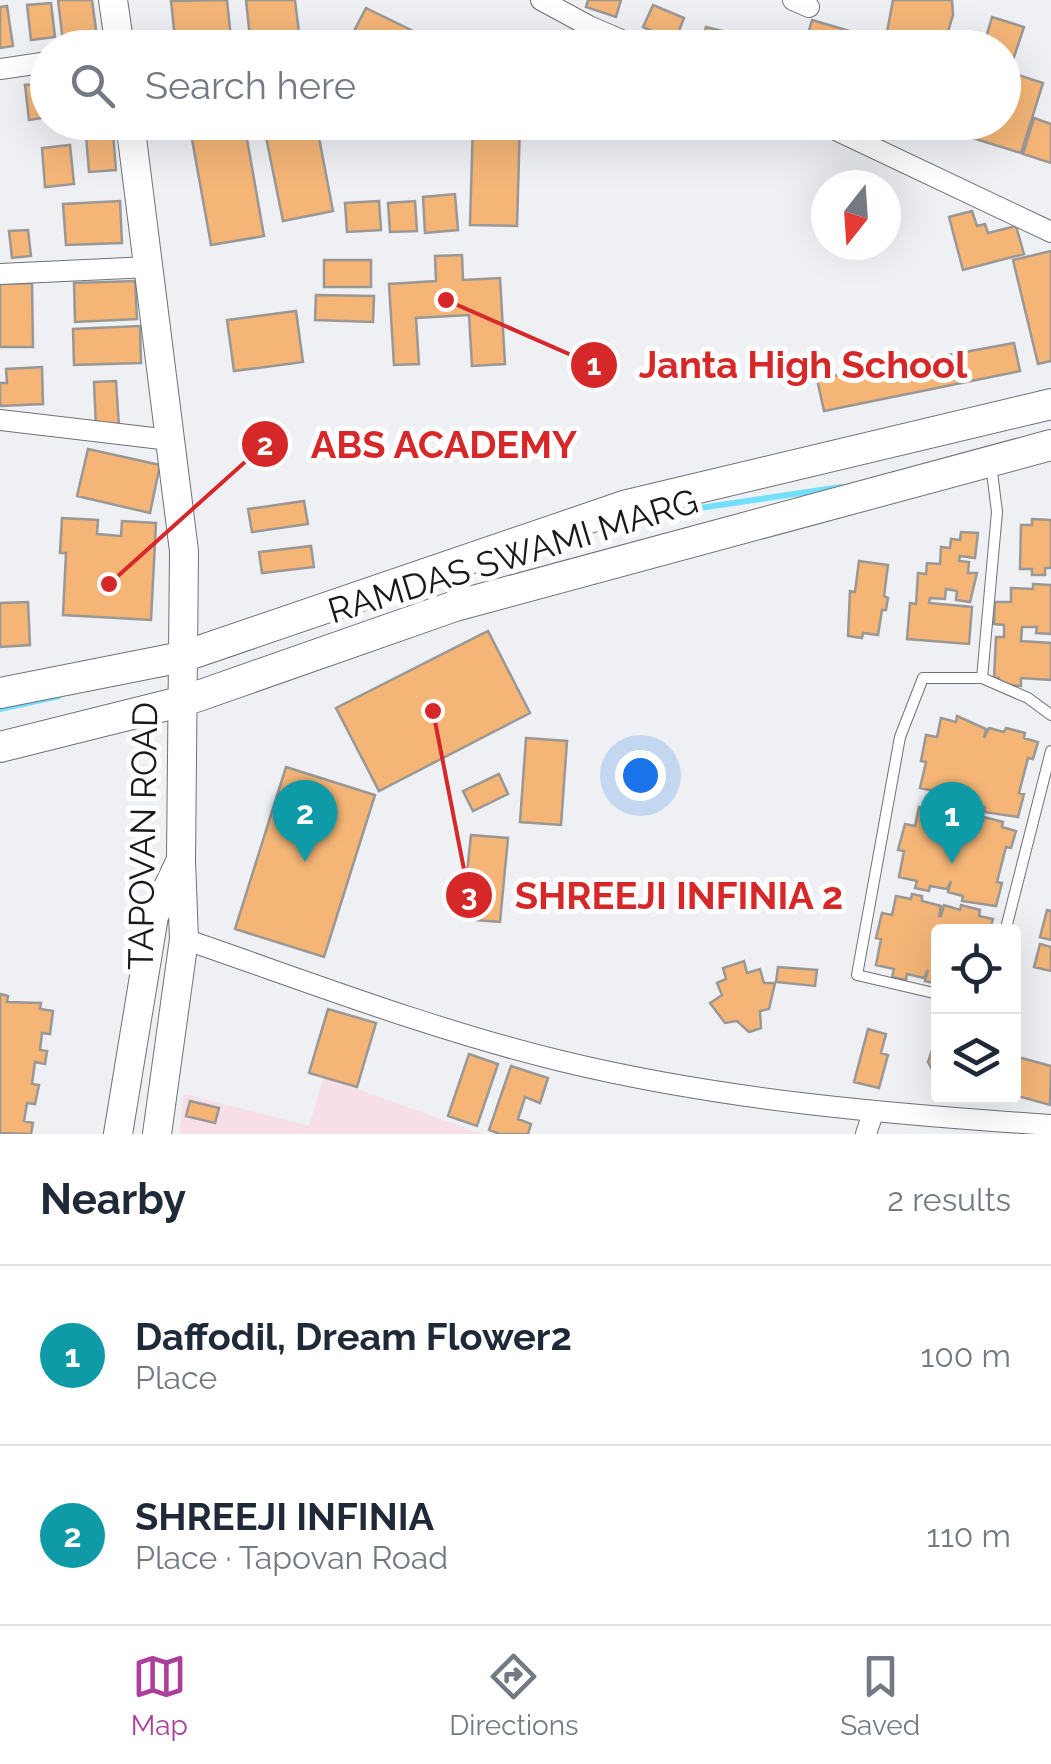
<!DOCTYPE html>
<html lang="en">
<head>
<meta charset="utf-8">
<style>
	body { margin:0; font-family:Raleway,sans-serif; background:#f2f2f3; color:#1f2937 }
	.controls { position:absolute; right:30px; bottom:30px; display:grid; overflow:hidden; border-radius:10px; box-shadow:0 10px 40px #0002 }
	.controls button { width:90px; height:90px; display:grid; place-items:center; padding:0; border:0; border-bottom:2px solid #e0e1e3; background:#fff; color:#1f2937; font:50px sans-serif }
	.compass { position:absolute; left:811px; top:170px; width:90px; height:90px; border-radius:50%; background:#fff; box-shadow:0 10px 40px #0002; rotate:197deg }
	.you { position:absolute; left:640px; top:775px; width:35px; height:35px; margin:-25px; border:8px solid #fff; border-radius:50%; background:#1a73e8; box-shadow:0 0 0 15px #1a73e833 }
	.badge { display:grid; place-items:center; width:65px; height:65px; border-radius:50%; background:#ac3e9c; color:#fff; font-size:32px; font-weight:700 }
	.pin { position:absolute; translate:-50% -82px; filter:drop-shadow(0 2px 5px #0008) }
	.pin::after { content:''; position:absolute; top:52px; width:35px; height:30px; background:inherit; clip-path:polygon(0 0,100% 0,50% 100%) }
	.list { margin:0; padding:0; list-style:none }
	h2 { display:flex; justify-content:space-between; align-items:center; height:130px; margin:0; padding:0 40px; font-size:42px }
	h2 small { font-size:32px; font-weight:400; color:#747a83 }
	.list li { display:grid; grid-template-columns:65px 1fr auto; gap:30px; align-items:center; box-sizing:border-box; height:180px; padding:0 40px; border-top:2px solid #e0e1e3 }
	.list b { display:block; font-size:38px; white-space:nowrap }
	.list p { margin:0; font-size:32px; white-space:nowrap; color:#747a83 }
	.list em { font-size:32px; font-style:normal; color:#747a83 }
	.icon { flex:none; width:55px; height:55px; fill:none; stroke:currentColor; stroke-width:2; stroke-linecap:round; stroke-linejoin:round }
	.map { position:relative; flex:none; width:1051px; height:1134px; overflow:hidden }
	.search { position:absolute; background:#fff; box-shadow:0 10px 40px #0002; left:30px; right:30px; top:30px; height:110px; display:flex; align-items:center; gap:25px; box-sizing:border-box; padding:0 35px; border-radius:55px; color:#747a83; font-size:38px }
	.sheet { height:490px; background:#fff }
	nav { display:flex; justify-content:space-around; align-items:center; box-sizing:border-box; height:140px; border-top:2px solid #e0e1e3; background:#fff; font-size:28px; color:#747a83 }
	nav a { display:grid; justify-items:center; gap:5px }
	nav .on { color:#ac3e9c }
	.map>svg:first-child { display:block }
	.commercial { fill:#f8dee7 }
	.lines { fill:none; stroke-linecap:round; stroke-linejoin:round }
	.stream { stroke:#72e0fb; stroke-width:6 }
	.building { fill:#f4b577; stroke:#9a9794; stroke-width:2.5 }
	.lane-casing { stroke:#707175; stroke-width:12 }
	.street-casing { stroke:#707175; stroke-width:22 }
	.secondary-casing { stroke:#707175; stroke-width:30 }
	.primary-casing { stroke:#707175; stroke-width:32 }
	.lane { stroke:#fff; stroke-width:10 }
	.street { stroke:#fff; stroke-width:20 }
	.secondary { stroke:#fff; stroke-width:28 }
	.primary { stroke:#fff; stroke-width:30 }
	.labels { text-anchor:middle; stroke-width:10; stroke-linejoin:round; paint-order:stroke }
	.street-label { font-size:35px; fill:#18191a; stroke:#fff }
	.leader { fill:none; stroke:#d62828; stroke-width:4 }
	.callout-dot { fill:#d62828; stroke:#fff; stroke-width:4 }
	.mark-label { font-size:30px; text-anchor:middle; font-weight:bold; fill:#fff }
	.callout-label { font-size:38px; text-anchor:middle; font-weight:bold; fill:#d62828; stroke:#fff; stroke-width:10; stroke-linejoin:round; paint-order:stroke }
</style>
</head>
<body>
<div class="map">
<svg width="1051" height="1134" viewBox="0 0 1051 1134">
	<rect width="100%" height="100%" fill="#eef0f4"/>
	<path class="commercial" d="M324,1077L482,1134H179L184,1094L309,1126Z"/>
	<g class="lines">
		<path class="stream" d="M646,516L841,487
			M0,709L59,696"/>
	</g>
	<path class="building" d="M58,0H92L97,37L63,42Z
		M227,0L232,48H176L171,1Z
		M246,0H295L299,33L250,38Z
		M588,0H621L616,17L586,7Z
		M893,0H952L953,15L943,48L887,32Z
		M51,3L55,37L31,40L27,5Z
		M653,5L684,18L675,41L643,27Z
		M7,6L13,46L0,48V7Z
		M366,8L448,48H383L353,33Z
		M992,17L1024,27L1009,72L1043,83L1021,153L956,133L959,122H1004V48H983Z
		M812,20L850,31L845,48H804Z
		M706,27L727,32L733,41L731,48H700Z
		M881,36L920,48H878Z
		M48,83V117L29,120L25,85Z
		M1034,118L1051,124V163L1023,154Z
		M223,122H244L264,236L211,245L190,128Z
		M263,122H316L333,211L283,221Z
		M473,122H520L517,226L470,225Z
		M113,133L116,170L89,172L86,135Z
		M70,145L74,184L45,187L42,148Z
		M455,194L458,230L425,233L423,197Z
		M120,201L122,243L66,245L63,204Z
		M379,201L381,230L347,232L345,203Z
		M415,201L417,231L390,232L388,203Z
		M972,211L977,226L985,224L988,233L1016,226L1024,254L963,270L949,217Z
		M28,230L31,256L12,258L9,231Z
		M1051,251V361L1038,364L1013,260Z
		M462,255L463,280L500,278L505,364L472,366L469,315L416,318L419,364L394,365L389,284L436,281L435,256Z
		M324,260H371V287H324Z
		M135,281L137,319L75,322L74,283Z
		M32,283L33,347H0V284Z
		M316,295L374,296L373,322L315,320Z
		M296,311L303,362L234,371L227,320Z
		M140,326L141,363L74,365L73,329Z
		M1014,343L1020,371L824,411L817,379Z
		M42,367L43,404L0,406V383H7L6,369Z
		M116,381L119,427L96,428L94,382Z
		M88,449L160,465L150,513L77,496Z
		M304,501L308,524L252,532L248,509Z
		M62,518L98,520L97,534L121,536L122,521L156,523L151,620L63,615L66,553H60Z
		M1032,519L1051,520V568H1045V575H1032V569H1020L1021,525H1032Z
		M961,532L978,533L975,558L960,556L959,561L969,562L968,573H977L970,602L956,600L957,591L946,589L945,599L930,598L929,603L972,607L969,644L907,639L910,603L916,604L918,573L926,574L927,563L940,564L941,547L950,548L951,539L960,540Z
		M311,546L314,567L262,573L259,552Z
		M859,561L888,565L884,596L888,598L886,610H882L878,635L863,633L862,638L848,636L850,591L855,592Z
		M1033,584L1051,585V634L1036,633L1037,627H1022L1021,641L1051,643V680L1021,678V686L999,685V678H994L996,637H1004V625L994,624L995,602H1011V588L1033,589Z
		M28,602L30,645L0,647V603Z
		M488,631L530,713L379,791L336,708Z
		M957,716L986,729L984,738L989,728L1004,732L1006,728L1025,733L1024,738L1038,742L1033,759L1028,758L1019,793L1024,794L1018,817L984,812L985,807L970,804L971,792L969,801L952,797L950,803L937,799L939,792L920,788L926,762L921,761L926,735L937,737L941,718L956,722Z
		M526,738L567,741L561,825L520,822Z
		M286,767L375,795L324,957L235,929Z
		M499,774L508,794L473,811L463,791Z
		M935,805L964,817L962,827L964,828L967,817L983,821L984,817L1003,822L1002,827L1016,831L1011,848L1006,847L997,882L1002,883L996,906L962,901L963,896L948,892L951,881L947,889L930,886L929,891L915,888L917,881L899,877L904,851L898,850L905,824L915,826L919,807L934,811Z
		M471,835L508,838L500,922L462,919Z
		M912,894L922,896V901L941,906L939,916H941L944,905L960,910L961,905L980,910L979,916L993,919L989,932H938V984L925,981L928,970L924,978L907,974L906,980L892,977L894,969L876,965L881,939L876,938L882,913L892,915L896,896L911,899Z
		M1047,910L1051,911V940L1040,937Z
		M1040,944L1051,947V971L1034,967Z
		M744,961L747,973L760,969L764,983H775L769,1009L760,1011L761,1028L749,1032L737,1021L725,1023L710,1003L722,995L717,983L726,979L723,968Z
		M778,967L817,970L815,986L776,982Z
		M0,994L8,996L7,1002L41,1003L40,1009L53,1011L50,1034L42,1033L40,1050L47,1051L45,1064L35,1062L32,1084L39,1085L35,1104L27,1103L24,1121L33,1123L31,1134L0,1133Z
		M328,1009L376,1023L357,1087L309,1073Z
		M868,1029L886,1034L881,1053L888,1055L879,1088L854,1082Z
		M938,1032V1080L928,1062Z
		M469,1054L498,1064L477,1126L448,1116Z
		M1018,1057L1051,1066L1050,1105L1014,1095V1075Z
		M511,1066L548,1078L540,1103L525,1097L518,1119L531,1124L528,1134H500L489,1130Z
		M190,1101L219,1108L215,1123L186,1116Z"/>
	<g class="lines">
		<g class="lane-casing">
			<path id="lane" d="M982,678L997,512L991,464
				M1005,932L1051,751
				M938,994L857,975L900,737L923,678H982L1028,698L1051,715"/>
		</g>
		<g class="street-casing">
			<path id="street" d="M541,0L589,26L640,48
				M793,0L809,7
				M0,69L48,62
				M819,122L1051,232
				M0,274L149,267
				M0,420L170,440
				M184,939C309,982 433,1030 561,1061C722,1100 886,1114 1051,1125
				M866,1134L873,1113"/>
		</g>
		<g class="secondary-casing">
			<path id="secondary" d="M113,0L120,48
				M130,122L184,551L181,861L184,939L157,1134
				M118,1134L154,916L180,862"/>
		</g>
		<g class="primary-casing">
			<path id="primary" d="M0,693L182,657L627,505L1051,404
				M0,747L184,701L455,606L1051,445"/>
		</g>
		<use href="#lane" class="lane"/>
		<use href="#street" class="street"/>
		<use href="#secondary" class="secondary"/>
		<use href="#primary" class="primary"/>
	</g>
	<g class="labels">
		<g class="street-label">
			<text transform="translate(513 556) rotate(-17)" y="12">RAMDAS SWAMI MARG</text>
			<text transform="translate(143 836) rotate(-89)" y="12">TAPOVAN ROAD</text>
		</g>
	</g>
	<path class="leader" d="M446 300L594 365M109 584L265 444M433 711L469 895"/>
	<g class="callout-dot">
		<circle cx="446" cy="300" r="10"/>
		<circle cx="109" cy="584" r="10"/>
		<circle cx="433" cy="711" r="10"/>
		<circle cx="594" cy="365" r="25"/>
		<circle cx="265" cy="444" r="25"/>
		<circle cx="469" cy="895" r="25"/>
	</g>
	<g class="mark-label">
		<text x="594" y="375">1</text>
		<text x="265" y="455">2</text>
		<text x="469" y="906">3</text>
	</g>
	<g class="callout-label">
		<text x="803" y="378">Janta High School</text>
		<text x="444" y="458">ABS ACADEMY</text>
		<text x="679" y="909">SHREEJI INFINIA 2</text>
	</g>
</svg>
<div class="controls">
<button><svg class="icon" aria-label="locate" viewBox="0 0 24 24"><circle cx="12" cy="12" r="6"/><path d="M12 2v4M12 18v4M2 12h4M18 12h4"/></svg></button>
<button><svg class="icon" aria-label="layers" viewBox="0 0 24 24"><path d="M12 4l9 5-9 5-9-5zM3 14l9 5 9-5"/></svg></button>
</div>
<svg class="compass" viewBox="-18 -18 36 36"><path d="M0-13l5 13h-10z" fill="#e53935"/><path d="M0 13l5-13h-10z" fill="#747a83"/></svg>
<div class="you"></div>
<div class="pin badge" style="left:952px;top:864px;background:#0f9aa8">1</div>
<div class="pin badge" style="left:305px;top:862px;background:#0f9aa8">2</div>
<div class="search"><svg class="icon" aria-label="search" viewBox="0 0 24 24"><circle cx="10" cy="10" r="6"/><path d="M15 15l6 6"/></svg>Search here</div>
</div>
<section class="sheet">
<h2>Nearby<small>2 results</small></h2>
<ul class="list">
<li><span class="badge" style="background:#0f9aa8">1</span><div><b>Daffodil, Dream Flower2</b><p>Place</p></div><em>100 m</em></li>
<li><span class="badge" style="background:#0f9aa8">2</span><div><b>SHREEJI INFINIA</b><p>Place · Tapovan Road</p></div><em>110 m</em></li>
</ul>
</section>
<nav>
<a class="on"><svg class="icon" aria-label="map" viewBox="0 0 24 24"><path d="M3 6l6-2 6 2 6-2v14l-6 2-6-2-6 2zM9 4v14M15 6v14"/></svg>Map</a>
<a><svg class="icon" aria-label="directions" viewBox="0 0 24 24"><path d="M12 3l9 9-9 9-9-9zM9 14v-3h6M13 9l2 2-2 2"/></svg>Directions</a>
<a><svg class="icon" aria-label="saved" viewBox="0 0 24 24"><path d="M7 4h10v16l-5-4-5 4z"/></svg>Saved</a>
</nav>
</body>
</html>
